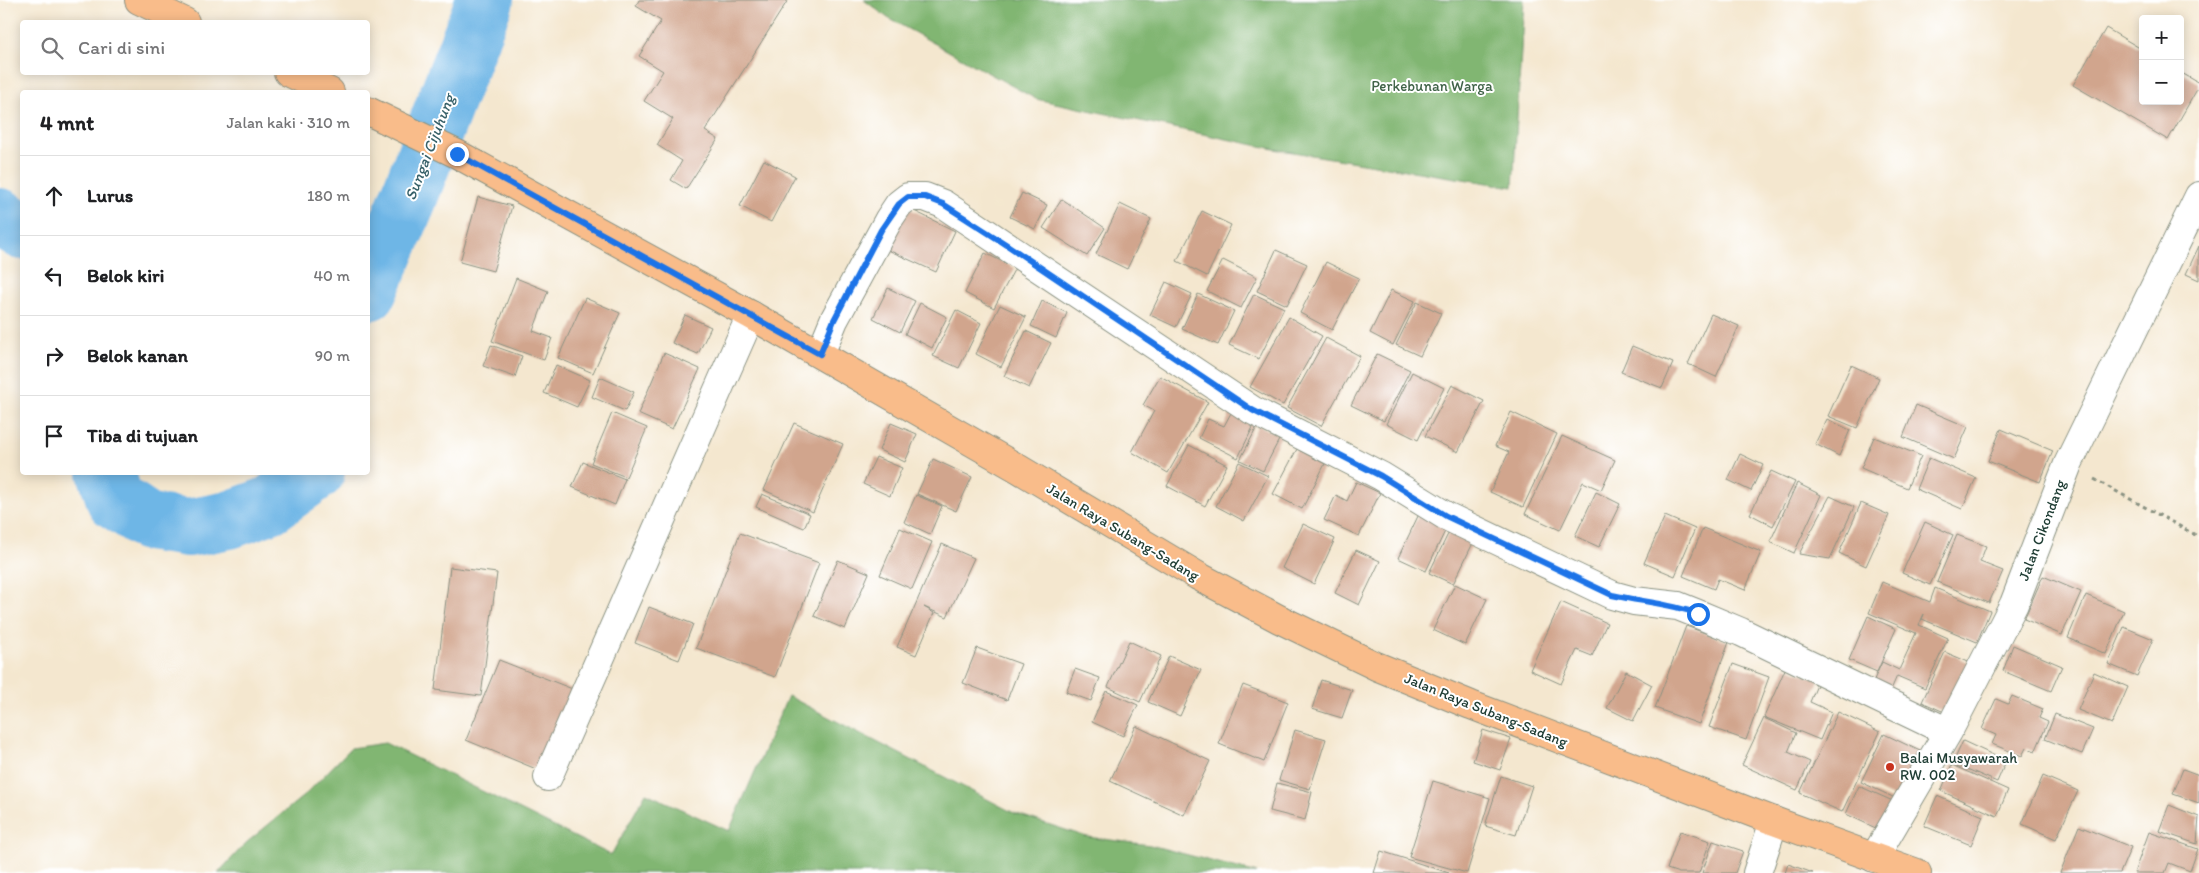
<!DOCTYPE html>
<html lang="id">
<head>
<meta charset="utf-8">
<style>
	body { margin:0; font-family:Itim,sans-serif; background:#f2f2f2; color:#202124 }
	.controls { position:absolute; right:15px; top:15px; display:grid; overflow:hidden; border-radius:5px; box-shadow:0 2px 12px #0003 }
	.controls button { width:45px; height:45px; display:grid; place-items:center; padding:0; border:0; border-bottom:1px solid #e0e0e0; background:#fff; color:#202124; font:25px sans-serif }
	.stop { position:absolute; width:15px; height:15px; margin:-11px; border:4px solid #1a73e8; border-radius:50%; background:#fff }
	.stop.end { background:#1a73e8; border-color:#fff; box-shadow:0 1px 5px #0008 }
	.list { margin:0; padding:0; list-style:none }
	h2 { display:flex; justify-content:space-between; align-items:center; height:65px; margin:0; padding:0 20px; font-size:21px }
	h2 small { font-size:16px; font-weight:400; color:#757577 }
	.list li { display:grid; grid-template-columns:32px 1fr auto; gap:15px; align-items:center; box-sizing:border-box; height:80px; padding:0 20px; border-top:1px solid #e0e0e0 }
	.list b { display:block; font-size:19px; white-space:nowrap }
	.list em { font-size:16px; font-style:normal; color:#757577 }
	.icon { flex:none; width:28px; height:28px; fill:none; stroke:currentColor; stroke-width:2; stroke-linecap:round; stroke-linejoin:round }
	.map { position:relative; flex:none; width:2199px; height:873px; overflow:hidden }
	.search { position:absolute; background:#fff; box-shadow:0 2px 12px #0003; left:20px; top:20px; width:350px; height:55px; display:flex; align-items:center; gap:12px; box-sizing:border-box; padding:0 18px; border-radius:5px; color:#757577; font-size:19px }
	.panel { position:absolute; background:#fff; box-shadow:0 2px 12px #0003; left:20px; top:90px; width:350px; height:385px; border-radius:5px }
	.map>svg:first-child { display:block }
	.forest { fill:#81b672; stroke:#507a53 }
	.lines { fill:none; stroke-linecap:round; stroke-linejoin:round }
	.river { stroke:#6eb6e6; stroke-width:58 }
	.building { fill:#d1a58d }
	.street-casing { stroke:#8a9282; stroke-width:30 }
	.primary-casing { stroke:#8a9282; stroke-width:30 }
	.path { stroke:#8a9282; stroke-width:3; stroke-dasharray:4 4; stroke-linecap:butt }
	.street { stroke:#fff; stroke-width:28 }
	.primary { stroke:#f9bc8a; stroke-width:28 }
	.route { stroke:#1a73e8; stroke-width:6 }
	.poi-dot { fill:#c8321e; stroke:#fff; stroke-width:2 }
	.labels { text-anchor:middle; stroke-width:4; stroke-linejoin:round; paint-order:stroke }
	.park-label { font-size:15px; fill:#406348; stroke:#fff }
	.street-label { font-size:15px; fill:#1f3d34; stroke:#fff }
	.poi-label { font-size:15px; fill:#1f3d34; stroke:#fff; text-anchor:start }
	.water-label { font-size:16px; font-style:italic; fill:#376169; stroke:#fff }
</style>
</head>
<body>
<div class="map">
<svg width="2199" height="873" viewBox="0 0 2199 873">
	<rect width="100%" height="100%" fill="#fff"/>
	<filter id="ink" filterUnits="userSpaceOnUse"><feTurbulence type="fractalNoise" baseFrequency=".02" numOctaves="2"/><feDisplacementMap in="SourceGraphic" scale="10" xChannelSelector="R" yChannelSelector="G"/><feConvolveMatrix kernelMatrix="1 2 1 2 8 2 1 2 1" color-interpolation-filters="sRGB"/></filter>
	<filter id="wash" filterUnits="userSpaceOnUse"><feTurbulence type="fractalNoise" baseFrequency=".0096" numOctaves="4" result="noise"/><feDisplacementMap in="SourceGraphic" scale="20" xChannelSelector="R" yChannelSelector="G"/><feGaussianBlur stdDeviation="1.12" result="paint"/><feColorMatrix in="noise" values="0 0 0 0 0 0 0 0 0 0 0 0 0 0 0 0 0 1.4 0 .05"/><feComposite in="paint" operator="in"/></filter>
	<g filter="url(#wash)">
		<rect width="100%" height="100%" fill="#f4e7cf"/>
		<path class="forest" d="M864,0H1524L1513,187L1274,149L1036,99L888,18Z
			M788,696L1014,813L1087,837L1150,845L1257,873H218L246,843L307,793L351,748L385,743L611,855L646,793L729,831Z"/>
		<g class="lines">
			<path class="river" d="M0,217L22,231
				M368,292L404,210L485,0
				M106,472L115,500L148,522L188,528L229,520L270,505L316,472"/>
		</g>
		<g id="blocks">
			<path class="building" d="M639,0H788L705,131L718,139L686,189L671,180L682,161L657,145L673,119L644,101L663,71L639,56L661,21L636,6Z
				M2106,28L2143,50V101H2180V72L2199,83V86L2168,140L2073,85Z
				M764,160L795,176L771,222L740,206Z
				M1022,193L1047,205L1035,229L1010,217Z
				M478,197L512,206L493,271L460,262Z
				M1062,199L1105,228L1087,256L1043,228Z
				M1120,204L1151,219L1127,269L1096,254Z
				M906,207L955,231L936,272L886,249Z
				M1202,211L1231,225L1207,276L1177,261Z
				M2199,246V280L2186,274Z
				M1276,250L1307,264L1287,305L1257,291Z
				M985,253L1015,268L994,308L965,293Z
				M1223,260L1257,277L1241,308L1207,291Z
				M1326,262L1359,278L1332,330L1300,313Z
				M516,278L548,291L533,331L552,338L544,360L492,341Z
				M1166,282L1192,294L1176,327L1150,315Z
				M888,288L915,301L900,332L873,318Z
				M1391,290L1415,301L1393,345L1370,333Z
				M1198,294L1234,311L1218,345L1182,329Z
				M1254,294L1284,308L1259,359L1229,345Z
				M585,298L620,313L593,373L558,358Z
				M1042,301L1067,313L1056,338L1031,326Z
				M1417,302L1441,313L1420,356L1396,345Z
				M920,303L947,317L932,348L905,334Z
				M1000,305L1026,317L1001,367L976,354Z
				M956,310L981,323L959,368L933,356Z
				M1711,314L1739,326L1716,377L1688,364Z
				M685,315L711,327L698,354L672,343Z
				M1289,317L1322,336L1283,405L1250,387Z
				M1026,331L1051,343L1029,388L1004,376Z
				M1326,338L1360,356L1321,426L1287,408Z
				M491,345L522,356L515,377L483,366Z
				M1632,346L1673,363L1662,388L1621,372Z
				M664,353L700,369L672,429L638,414Z
				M1377,354L1410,370L1384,421L1351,405Z
				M556,365L590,380L577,407L544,393Z
				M1851,365L1879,378L1857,428L1828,416Z
				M1412,372L1444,388L1418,440L1386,424Z
				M1160,376L1208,402L1168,473L1132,452L1154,411L1143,405Z
				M600,377L634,392L625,411L592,397Z
				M1452,385L1484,401L1458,452L1425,436Z
				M1916,405L1968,427L1954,459L1903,437Z
				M1232,411L1255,423L1238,458L1199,438L1208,419L1224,426Z
				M1511,412L1557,434L1523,507L1490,492L1509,452L1495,446Z
				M612,413L647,428L626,477L591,463Z
				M1827,419L1850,430L1839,456L1815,444Z
				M794,423L843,444L813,512L764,490Z
				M891,423L917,434L905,462L879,450Z
				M1258,425L1281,436L1263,471L1240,460Z
				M2001,429L2053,451L2040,482L1988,461Z
				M1562,436L1615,460L1601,490L1583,482L1560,530L1525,514Z
				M1874,437L1921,456L1907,488L1861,468Z
				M1189,445L1227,465L1205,506L1167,486Z
				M1297,449L1325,464L1302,509L1273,494Z
				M1740,454L1763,465L1751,491L1728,480Z
				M876,457L902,468L890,496L863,484Z
				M1929,458L1976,478L1962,509L1916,489Z
				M933,459L972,477L956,511L917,494Z
				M583,462L625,479L615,505L572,487Z
				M1239,462L1268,476L1244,521L1216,506Z
				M1771,471L1795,482L1773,526L1750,514Z
				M1356,482L1380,493L1359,536L1324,520L1336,495L1347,501Z
				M1797,483L1821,495L1794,553L1770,542Z
				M1596,492L1620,504L1599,547L1575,536Z
				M762,494L810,514L804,528L756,507Z
				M916,495L942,506L930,534L904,522Z
				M1830,496L1854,507L1830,559L1799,554Z
				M1861,503L1889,515L1866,566L1839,553Z
				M1419,514L1447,527L1426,571L1398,558Z
				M1665,516L1695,529L1675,576L1644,563Z
				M1925,522L1953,535L1930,585L1902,573Z
				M1303,524L1335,539L1314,584L1282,568Z
				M900,528L932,542L912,589L880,575Z
				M1703,528L1761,552L1745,590L1718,579L1714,589L1683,576Z
				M1450,530L1474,541L1453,584L1429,573Z
				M740,533L819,563L775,677L696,648Z
				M1957,535L1986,546L1980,562L2003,571L1989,603L1937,582Z
				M942,544L974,558L947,617L924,607L934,613L916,655L897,647Z
				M1356,550L1380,561L1359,605L1335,593Z
				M838,560L869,573L845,629L814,616Z
				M450,567L497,573L481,696L435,690Z
				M2043,576L2081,592L2062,635L2024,619Z
				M1882,582L1930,602L1935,588L1990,611L1977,642L1922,619L1924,614L1919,625L1948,638L1925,688L1897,676L1890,692L1872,684L1882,662L1899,670L1916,633L1869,613Z
				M1455,584L1487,599L1465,645L1433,630Z
				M2086,595L2124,611L2106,654L2068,638Z
				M1561,602L1607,623L1592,656L1577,650L1561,684L1530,670Z
				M649,607L693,624L679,660L635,643Z
				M1868,616L1896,629L1877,672L1849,660Z
				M1686,626L1729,642L1699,724L1655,708Z
				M2124,627L2153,639L2137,676L2108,664Z
				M1129,641L1161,656L1140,702L1108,687Z
				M2013,645L2062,666L2051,691L2003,671Z
				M977,648L1021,664L1007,700L963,683Z
				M1945,652L1973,664L1951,715L1922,702Z
				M1169,656L1201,670L1180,716L1148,702Z
				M499,660L575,690L541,771L466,740Z
				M1733,664L1769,677L1746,740L1709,727Z
				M1786,667L1819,680L1810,702L1832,712L1820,740L1764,717Z
				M1075,669L1100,678L1091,701L1066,692Z
				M1626,671L1652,685L1633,721L1607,708Z
				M2094,672L2128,687L2112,724L2078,710Z
				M1321,680L1352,690L1342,718L1312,709Z
				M1243,685L1288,702L1264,762L1219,744Z
				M1106,691L1138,705L1123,736L1092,722Z
				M2012,696L2043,709L2039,718L2048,722L2035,752L2026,748L2022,756L1992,744L1996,735L1982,729L1996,699L2008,704Z
				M1838,712L1880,732L1842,812L1800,793Z
				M2055,714L2093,729L2082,754L2045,739Z
				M1764,718L1796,733L1788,752L1810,762L1797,790L1742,765Z
				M1136,726L1210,761L1184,815L1110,781Z
				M1295,730L1326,739L1310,789L1279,780Z
				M1483,730L1511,739L1500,770L1473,761Z
				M1884,734L1920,751L1897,799L1861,782Z
				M1963,741L2006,761L1997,782L1953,763Z
				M1952,765L2008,790L1997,816L1941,791Z
				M2183,769L2199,775V803L2173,794Z
				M1501,776L1532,786L1516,835L1485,826Z
				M2043,776L2078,791L2056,839L2022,824Z
				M1433,781L1490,798L1467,873L1409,857Z
				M1277,783L1312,792L1305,820L1270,811Z
				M1859,786L1895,802L1882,831L1846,814Z
				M1937,796L1983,816L1971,845L1924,826Z
				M2169,805L2199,817L2197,844L2159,831Z
				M2079,826L2131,847L2120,873H2060Z
				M1680,831L1710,841L1699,873H1679L1667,869Z
				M2149,832L2198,849L2190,871L2169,863L2165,873H2134Z
				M1713,841L1743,851L1735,873H1702Z
				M1381,851L1449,873H1374Z
				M1788,864L1813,873H1785Z"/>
		</g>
	</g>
	<g filter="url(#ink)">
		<use href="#blocks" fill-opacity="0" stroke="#8a9282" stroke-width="1"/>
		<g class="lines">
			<g class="street-casing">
				<path id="street" d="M820,354L834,320L889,219L899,204L908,197H925L943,204L1252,410L1381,476L1446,516L1612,595L1634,601L1678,606L1698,614L1741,632L1948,732
					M548,777L751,315
					M1874,858L1948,732L2014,604L2068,464L2199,196
					M1757,873L1774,821"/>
			</g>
			<g class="primary-casing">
				<path id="primary" d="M139,0L185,22
					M288,72L330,92
					M368,111L457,154L751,315L1014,466L1198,576L1279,619L1376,666L1471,705L1774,821L1917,873"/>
			</g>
			<path class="path" d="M2094,479L2199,537"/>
			<use href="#street" class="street"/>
			<use href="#primary" class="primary"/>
		</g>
	</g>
	<g class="lines" filter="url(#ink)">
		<path class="route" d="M457,154L820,354L834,320L881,230L899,204L908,197H925L943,204L1004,243L1252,410L1381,476L1446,516L1612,595C1641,602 1670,603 1698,614"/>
	</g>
	<circle class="poi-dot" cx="1890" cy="767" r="5"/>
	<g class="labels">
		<g class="park-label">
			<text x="1432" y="91">Perkebunan Warga</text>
		</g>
		<g class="street-label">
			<text transform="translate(2042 530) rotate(-69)" y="5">Jalan Cikondang</text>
			<text transform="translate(1123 532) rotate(31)" y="5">Jalan Raya Subang-Sadang</text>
			<text transform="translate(1486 710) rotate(22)" y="5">Jalan Raya Subang-Sadang</text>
		</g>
		<g class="poi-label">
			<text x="1900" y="763">Balai Musyawarah<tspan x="1900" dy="17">RW. 002</tspan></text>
		</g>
		<g class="water-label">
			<text transform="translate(429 147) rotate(-69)" y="6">Sungai Cijuhung</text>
		</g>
	</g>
</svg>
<div class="controls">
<button>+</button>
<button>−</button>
</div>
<div class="stop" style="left:1698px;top:614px"></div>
<div class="stop end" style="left:457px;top:154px"></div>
<div class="search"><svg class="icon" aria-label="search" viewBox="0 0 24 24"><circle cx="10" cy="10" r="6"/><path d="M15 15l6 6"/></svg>Cari di sini</div>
<section class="panel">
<h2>4 mnt<small>Jalan kaki · 310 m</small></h2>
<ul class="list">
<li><svg class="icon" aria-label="ahead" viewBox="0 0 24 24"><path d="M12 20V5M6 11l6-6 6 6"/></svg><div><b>Lurus</b></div><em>180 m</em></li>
<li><svg class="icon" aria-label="left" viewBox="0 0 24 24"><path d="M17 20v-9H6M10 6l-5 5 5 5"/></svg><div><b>Belok kiri</b></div><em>40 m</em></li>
<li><svg class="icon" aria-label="right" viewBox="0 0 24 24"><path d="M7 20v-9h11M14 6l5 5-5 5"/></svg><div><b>Belok kanan</b></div><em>90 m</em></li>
<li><svg class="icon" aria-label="arrive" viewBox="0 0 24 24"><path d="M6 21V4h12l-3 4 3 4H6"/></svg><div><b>Tiba di tujuan</b></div></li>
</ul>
</section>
</div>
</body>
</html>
